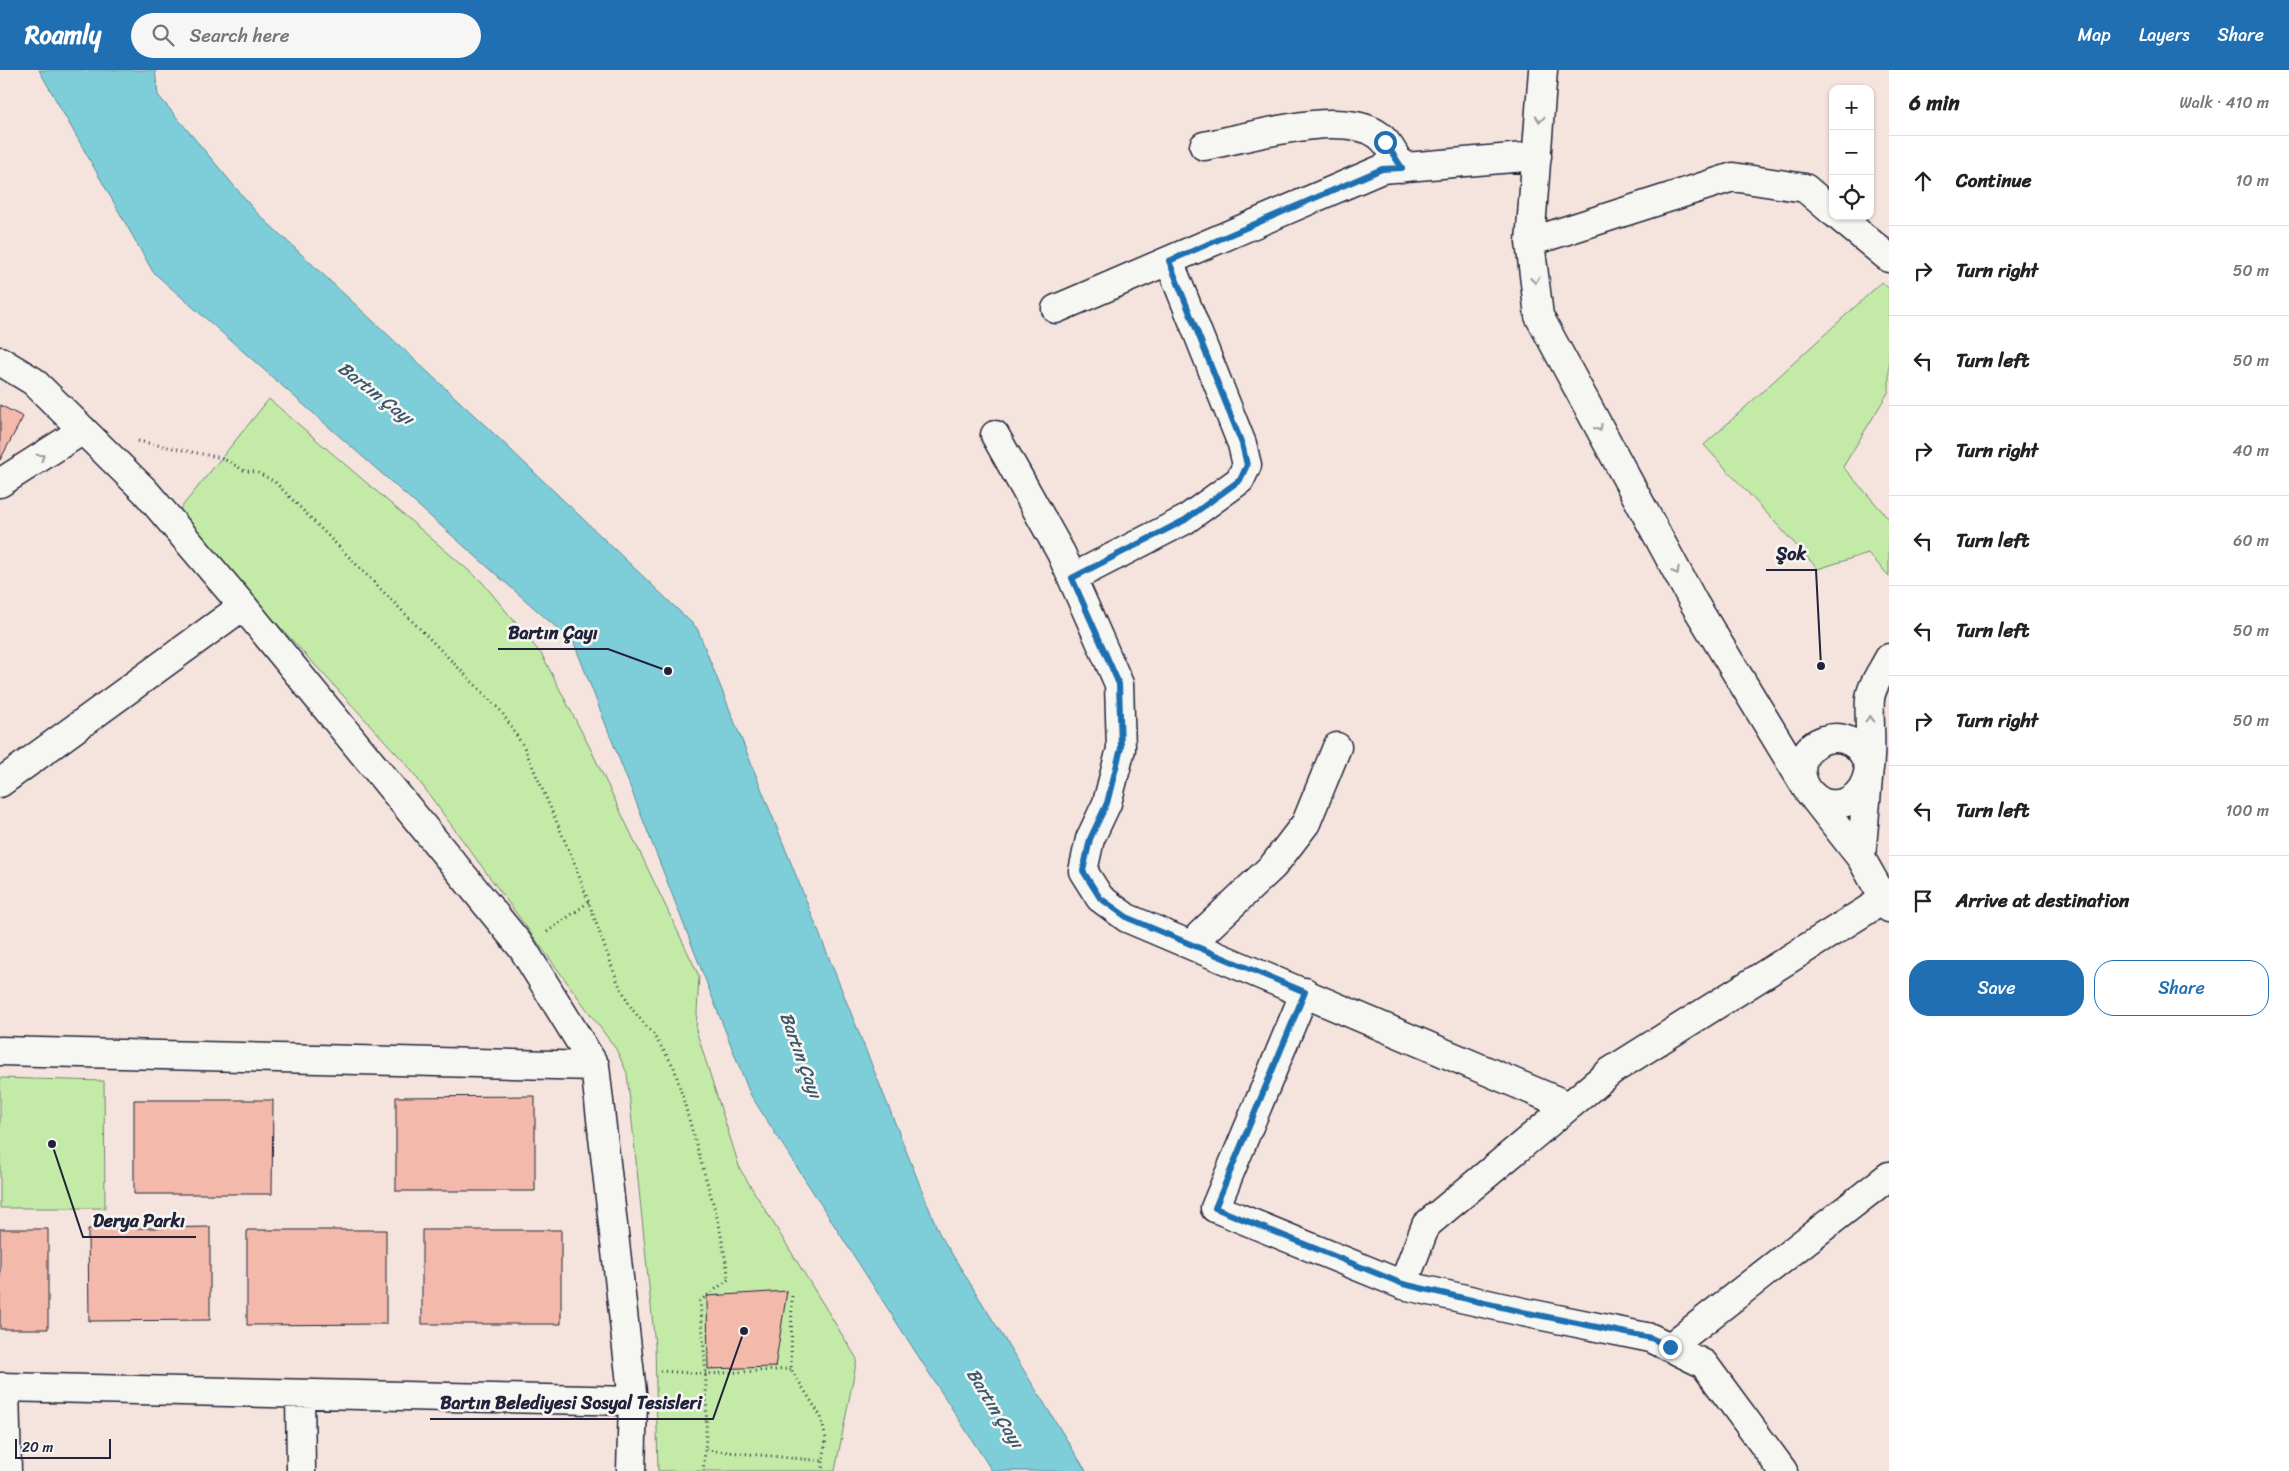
<!DOCTYPE html>
<html lang="en">
<head>
<meta charset="utf-8">
<style>
	body { margin:0; font-family:Sriracha,sans-serif; background:#f6f6f6; color:#222 }
	.controls { position:absolute; right:15px; top:15px; display:grid; overflow:hidden; border-radius:10px; box-shadow:0 1px 4px #0004 }
	.controls button { width:45px; height:45px; display:grid; place-items:center; padding:0; border:0; border-bottom:1px solid #e0e0e0; background:#fff; color:#222; font:25px sans-serif }
	.scale { position:absolute; left:15px; bottom:12px; width:96px; box-sizing:border-box; padding-left:5px; border:2px solid #22223b; border-top:0; font-size:14px; line-height:18px; white-space:nowrap; color:#22223b; -webkit-text-stroke:4px #f6f6f2; paint-order:stroke }
	.stop { position:absolute; width:15px; height:15px; margin:-11px; border:4px solid #1f6fb2; border-radius:50%; background:#fff }
	.stop.end { background:#1f6fb2; border-color:#fff; box-shadow:0 1px 5px #0008 }
	.list { margin:0; padding:0; list-style:none }
	h2 { display:flex; justify-content:space-between; align-items:center; height:65px; margin:0; padding:0 20px; font-size:21px }
	h2 small { font-size:16px; font-weight:400; color:#767676 }
	.list li { display:grid; grid-template-columns:32px 1fr auto; gap:15px; align-items:center; box-sizing:border-box; height:90px; padding:0 20px; border-top:1px solid #e0e0e0 }
	.list b { display:block; font-size:19px; white-space:nowrap }
	.list em { font-size:16px; font-style:normal; color:#767676 }
	.actions { display:flex; gap:10px; padding:15px 20px }
	.actions a { flex:1; padding:11px 0; border:1px solid #1f6fb2; border-radius:20px; text-align:center; font-size:18px; color:#1f6fb2 }
	.actions .main { background:#1f6fb2; color:#fff }
	.icon { flex:none; width:28px; height:28px; fill:none; stroke:currentColor; stroke-width:2; stroke-linecap:round; stroke-linejoin:round }
	.map { position:relative; flex:none; width:1889px; height:1401px; overflow:hidden }
	header { display:flex; align-items:center; gap:30px; box-sizing:border-box; height:70px; padding:0 25px; background:#1f6fb2; color:#fff }
	header strong { font-size:24px }
	nav { display:flex; gap:28px; margin-inline-start:auto; font-size:18px }
	.search { width:350px; height:45px; background:#f6f6f6; display:flex; align-items:center; gap:12px; box-sizing:border-box; padding:0 18px; border-radius:28px; color:#767676; font-size:19px }
	main { display:flex }
	aside { flex:1; background:#fff }
	.map>svg:first-child { display:block }
	.green { fill:#c3eba7; stroke:#728671 }
	.water { fill:#7eceda; stroke:#59899a }
	.building { fill:#f3baac; stroke:#22223b }
	.lines { fill:none; stroke-linecap:round; stroke-linejoin:round }
	.minor-casing { stroke:#22223b; stroke-width:31 }
	.path { stroke:#22223b; stroke-width:3; stroke-dasharray:1 4; stroke-linecap:butt }
	.minor { stroke:#f6f6f2; stroke-width:28 }
	.oneway { stroke:#9797a0 }
	.route { stroke:#1f6fb2; stroke-width:6 }
	.labels { text-anchor:middle; stroke-width:5; stroke-linejoin:round; paint-order:stroke }
	.water-label { font-size:18px; font-style:italic; fill:#3e566b; stroke:#f6f6f2 }
	.leader { fill:none; stroke:#22223b; stroke-width:2 }
	.callout-dot { fill:#22223b; stroke:#f6f6f2; stroke-width:2 }
	.callout-label { font-size:18px; text-anchor:middle; font-weight:bold; fill:#22223b; stroke:#f6f6f2; stroke-width:5; stroke-linejoin:round; paint-order:stroke }
</style>
</head>
<body>
<header>
<strong>Roamly</strong>
<div class="search"><svg class="icon" aria-label="search" viewBox="0 0 24 24"><circle cx="10" cy="10" r="6"/><path d="M15 15l6 6"/></svg>Search here</div>
<nav><a>Map</a><a>Layers</a><a>Share</a></nav>
</header>
<main>
<div class="map">
<svg width="1889" height="1401" viewBox="0 0 1889 1401">
	<rect width="100%" height="100%" fill="#f5e4dd"/>
	<filter id="ink" filterUnits="userSpaceOnUse"><feTurbulence type="fractalNoise" baseFrequency=".02" numOctaves="2"/><feDisplacementMap in="SourceGraphic" scale="10" xChannelSelector="R" yChannelSelector="G"/><feConvolveMatrix kernelMatrix="1 2 1 2 8 2 1 2 1" color-interpolation-filters="sRGB"/></filter>
	<g filter="url(#ink)">
		<path class="green" d="M1882,212L1889,219V321L1843,397L1889,449V506L1868,483L1818,499L1704,375Z
			M269,329L482,512L542,585L590,678L699,906L696,960L740,1099L857,1289L835,1401H658L655,1275L627,1003L616,979L408,696L176,444Z
			M0,1008L104,1011L105,1138H0Z"/>
		<path class="water" d="M39,0H155L158,25L256,142L489,359L697,558L939,1163L1086,1401H992L750,1024L574,573L153,202Z"/>
		<path class="building" d="M0,335L23,347L0,390Z
			M535,1026V1121H396V1027Z
			M134,1030H273L272,1124H134Z
			M210,1157V1250L89,1251L88,1159Z
			M0,1159H48V1259H0Z
			M247,1160H386V1254L247,1255Z
			M422,1160H561V1254H422Z
			M787,1221L775,1297L708,1299L707,1226Z"/>
		<g class="lines">
			<g class="minor-casing">
				<path id="minor" d="M1543,0L1530,172L1539,246L1694,533L1807,719L1861,788L1889,838
					M1204,76C1247,68 1338,39 1377,64C1388,71 1395,86 1402,98
					M1838,146L1889,188
					M1530,172L1733,107L1805,118L1833,142
					M1056,239L1382,99L1537,86
					M0,291L33,311L145,421L243,536L523,879L595,996L633,1331L631,1401
					M995,365L1061,483L1119,614L1121,679L1107,733L1090,769L1083,801L1100,828L1127,848L1569,1036
					M0,413L83,360
					M1072,508L1185,450L1240,410L1247,395L1242,374L1169,191
					M0,713L243,536
					M1861,788L1869,697C1854,645 1787,671 1804,713C1807,721 1814,728 1822,732C1829,735 1840,735 1848,731C1881,716 1867,660 1870,629C1871,616 1883,600 1889,588
					M1195,876L1200,865L1273,796L1306,753L1337,677
					M1305,922L1215,1138L1403,1215L1523,1242L1651,1268L1704,1294L1783,1401
					M0,981L595,996
					M1403,1215L1426,1155L1611,1001L1883,830
					M1670,1277L1889,1106
					M0,1317L633,1331
					M5,1317L7,1401
					M300,1324L301,1401"/>
			</g>
			<path class="path" d="M138,371L222,388L245,401L257,402L275,412L501,641L524,677L574,792L618,913L632,939L653,964L674,997L719,1154L729,1209L700,1231C705,1287 710,1344 703,1401
				M547,862L589,832
				M792,1226L791,1299L821,1347L826,1369L822,1401
				M660,1301L706,1304L791,1299
				M706,1380L824,1391"/>
			<use href="#minor" class="minor"/>
		</g>
		<defs><path id="oneway-chevron" d="M-2-3.5L2.5 0L-2 3.5" fill="none" stroke-width="1.6" stroke-linecap="round" stroke-linejoin="round" transform="scale(1.25)"/></defs>
		<g class="oneway">
			<use href="#oneway-chevron" transform="translate(1540 49) rotate(94)"/>
			<use href="#oneway-chevron" transform="translate(1535 210) rotate(83)"/>
			<use href="#oneway-chevron" transform="translate(1599 358) rotate(62)"/>
			<use href="#oneway-chevron" transform="translate(41 387) rotate(-33)"/>
			<use href="#oneway-chevron" transform="translate(1676 501) rotate(62)"/>
			<use href="#oneway-chevron" transform="translate(1870 649) rotate(-89)"/>
		</g>
	</g>
	<g class="lines" filter="url(#ink)">
		<path class="route" d="M1385,72L1402,98L1382,99L1169,191L1242,374L1247,395L1240,410L1185,450L1072,508L1119,614L1121,678L1107,733L1090,769L1083,801L1100,828L1128,848L1305,922L1215,1138L1403,1214L1523,1242L1651,1268L1670,1277"/>
	</g>
	<g class="labels">
		<g class="water-label">
			<text transform="translate(376 323) rotate(38)" y="6">Bartın Çayı</text>
			<text transform="translate(801 985) rotate(70)" y="6">Bartın Çayı</text>
			<text transform="translate(995 1338) rotate(58)" y="6">Bartın Çayı</text>
		</g>
	</g>
	<path class="leader" d="M1821 596L1816 500H1766M668 601L608 579H498M52 1074L83 1167H196M744 1261L713 1349H430"/>
	<g class="callout-dot">
		<circle cx="1821" cy="596" r="5"/>
		<circle cx="668" cy="601" r="5"/>
		<circle cx="52" cy="1074" r="5"/>
		<circle cx="744" cy="1261" r="5"/>
	</g>
	<g class="callout-label">
		<text x="1791" y="490">Şok</text>
		<text x="553" y="569">Bartın Çayı</text>
		<text x="139" y="1157">Derya Parkı</text>
		<text x="571" y="1339">Bartın Belediyesi Sosyal Tesisleri</text>
	</g>
</svg>
<div class="controls">
<button>+</button>
<button>−</button>
<button><svg class="icon" aria-label="locate" viewBox="0 0 24 24"><circle cx="12" cy="12" r="6"/><path d="M12 2v4M12 18v4M2 12h4M18 12h4"/></svg></button>
</div>
<div class="scale">20 m</div>
<div class="stop" style="left:1385px;top:72px"></div>
<div class="stop end" style="left:1670px;top:1277px"></div>
</div>
<aside>
<h2>6 min<small>Walk · 410 m</small></h2>
<ul class="list">
<li><svg class="icon" aria-label="ahead" viewBox="0 0 24 24"><path d="M12 20V5M6 11l6-6 6 6"/></svg><div><b>Continue</b></div><em>10 m</em></li>
<li><svg class="icon" aria-label="right" viewBox="0 0 24 24"><path d="M7 20v-9h11M14 6l5 5-5 5"/></svg><div><b>Turn right</b></div><em>50 m</em></li>
<li><svg class="icon" aria-label="left" viewBox="0 0 24 24"><path d="M17 20v-9H6M10 6l-5 5 5 5"/></svg><div><b>Turn left</b></div><em>50 m</em></li>
<li><svg class="icon" aria-label="right" viewBox="0 0 24 24"><path d="M7 20v-9h11M14 6l5 5-5 5"/></svg><div><b>Turn right</b></div><em>40 m</em></li>
<li><svg class="icon" aria-label="left" viewBox="0 0 24 24"><path d="M17 20v-9H6M10 6l-5 5 5 5"/></svg><div><b>Turn left</b></div><em>60 m</em></li>
<li><svg class="icon" aria-label="left" viewBox="0 0 24 24"><path d="M17 20v-9H6M10 6l-5 5 5 5"/></svg><div><b>Turn left</b></div><em>50 m</em></li>
<li><svg class="icon" aria-label="right" viewBox="0 0 24 24"><path d="M7 20v-9h11M14 6l5 5-5 5"/></svg><div><b>Turn right</b></div><em>50 m</em></li>
<li><svg class="icon" aria-label="left" viewBox="0 0 24 24"><path d="M17 20v-9H6M10 6l-5 5 5 5"/></svg><div><b>Turn left</b></div><em>100 m</em></li>
<li><svg class="icon" aria-label="arrive" viewBox="0 0 24 24"><path d="M6 21V4h12l-3 4 3 4H6"/></svg><div><b>Arrive at destination</b></div></li>
</ul>
<div class="actions"><a class="main">Save</a><a>Share</a></div>
</aside>
</main>
</body>
</html>
